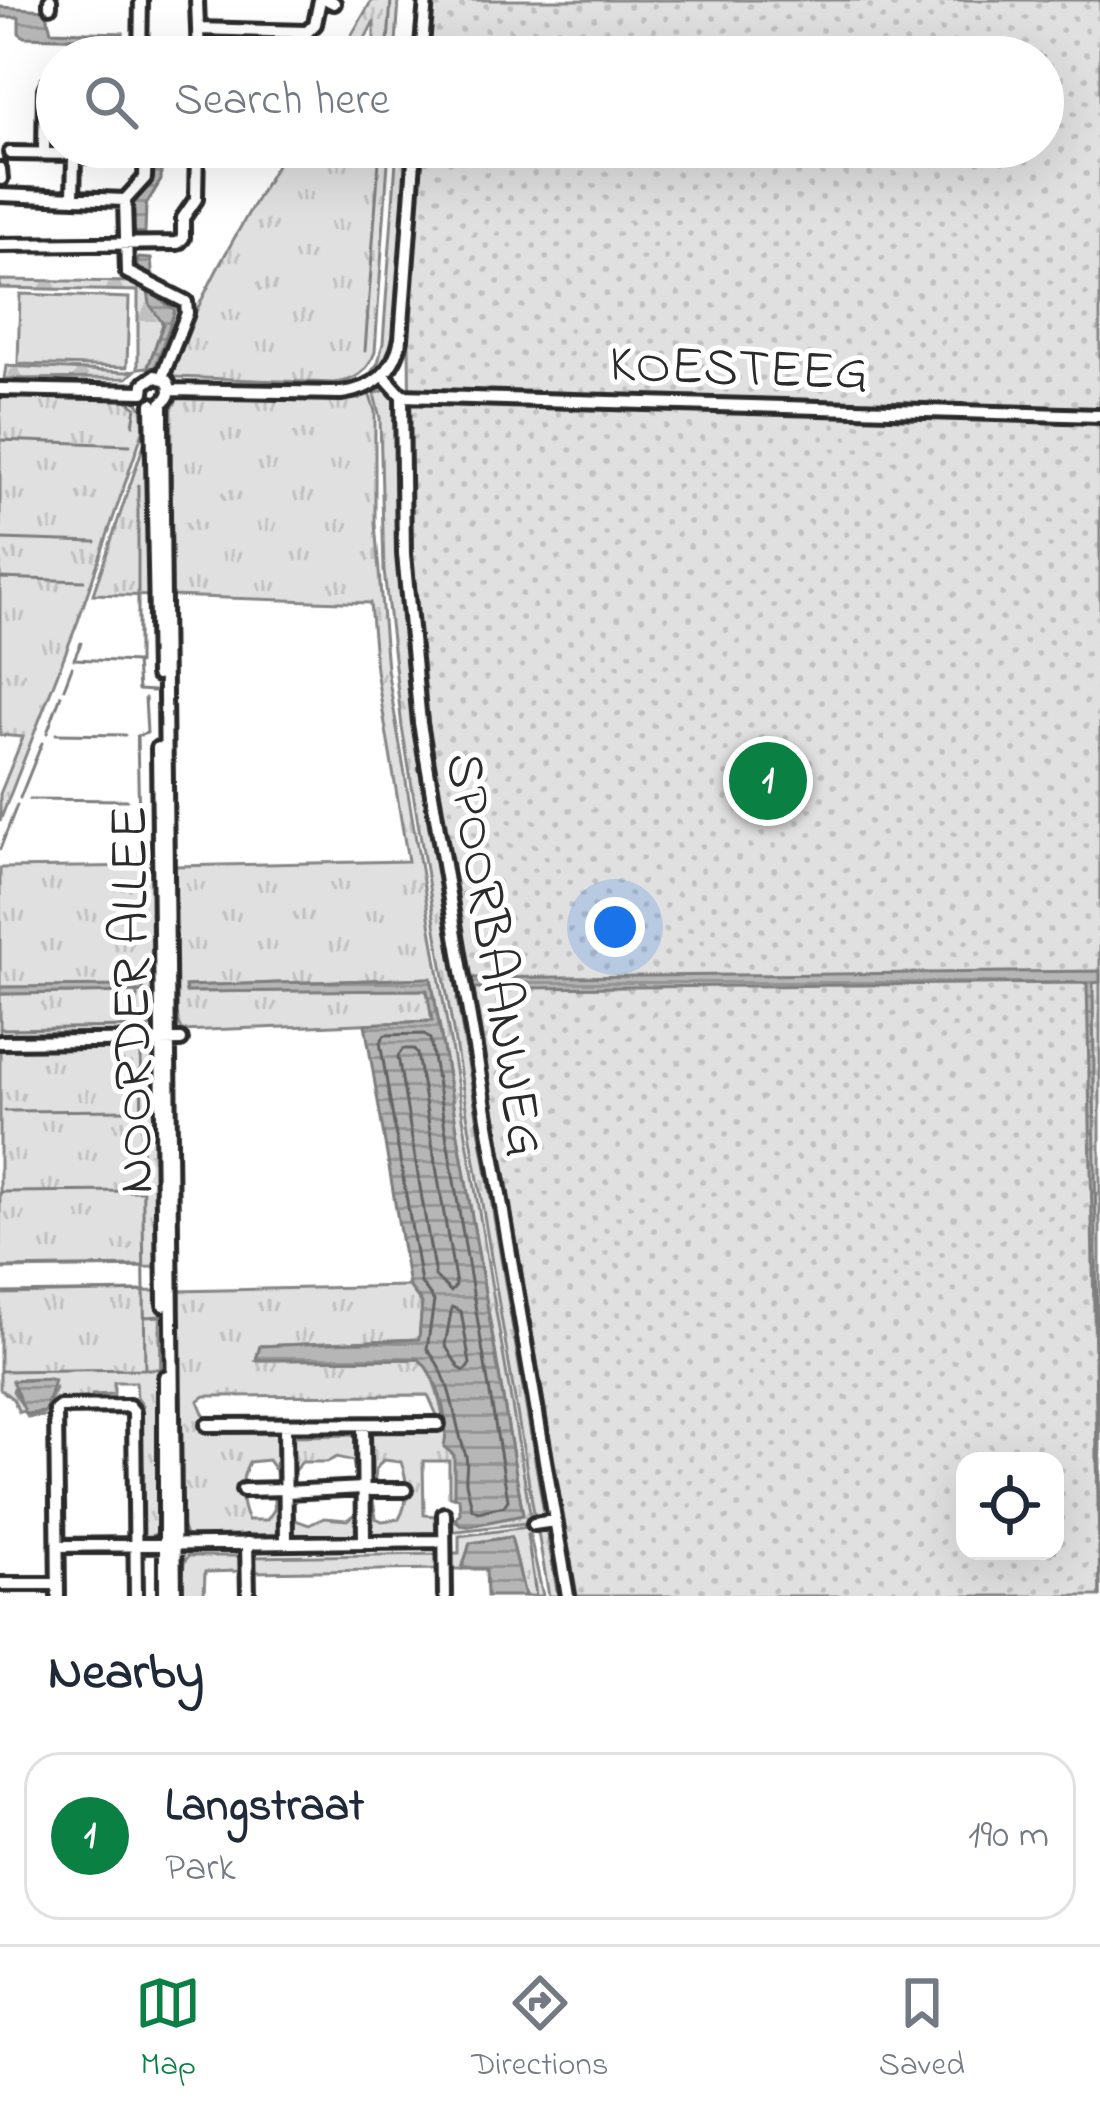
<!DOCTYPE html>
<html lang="en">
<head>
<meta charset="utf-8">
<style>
	body { margin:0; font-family:"Indie Flower",sans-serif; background:#f6f6f7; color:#1f2937 }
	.controls { position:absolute; right:36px; bottom:36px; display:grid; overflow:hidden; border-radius:24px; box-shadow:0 12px 48px #0002 }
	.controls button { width:108px; height:108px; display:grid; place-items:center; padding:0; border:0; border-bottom:3px solid #e0e1e3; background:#fff; color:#1f2937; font:60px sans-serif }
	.you { position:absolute; left:615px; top:927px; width:42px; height:42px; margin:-30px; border:9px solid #fff; border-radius:50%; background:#1a73e8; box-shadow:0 0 0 18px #1a73e833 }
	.badge { display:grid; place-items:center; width:78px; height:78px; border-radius:50%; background:#0b8043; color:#fff; font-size:39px; font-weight:700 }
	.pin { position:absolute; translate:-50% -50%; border:6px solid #fff; box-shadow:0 3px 12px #0006 }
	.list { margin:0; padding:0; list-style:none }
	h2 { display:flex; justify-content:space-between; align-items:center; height:156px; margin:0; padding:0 48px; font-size:51px }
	h2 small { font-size:39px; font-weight:400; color:#747a83 }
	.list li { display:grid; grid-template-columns:78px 1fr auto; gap:36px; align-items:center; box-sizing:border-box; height:168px; margin:0 24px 24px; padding:0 24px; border:3px solid #e0e1e3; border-radius:36px }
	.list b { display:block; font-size:45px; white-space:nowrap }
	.list p { margin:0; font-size:39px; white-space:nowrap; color:#747a83 }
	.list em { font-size:39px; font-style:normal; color:#747a83 }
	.icon { flex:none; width:66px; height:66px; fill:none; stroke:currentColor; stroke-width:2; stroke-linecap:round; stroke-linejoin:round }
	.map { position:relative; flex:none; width:1100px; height:1596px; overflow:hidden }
	.search { position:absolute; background:#fff; box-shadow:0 12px 48px #0002; left:36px; right:36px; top:36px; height:132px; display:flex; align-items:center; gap:30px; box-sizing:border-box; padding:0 42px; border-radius:66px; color:#747a83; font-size:45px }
	.sheet { height:348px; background:#fff }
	nav { display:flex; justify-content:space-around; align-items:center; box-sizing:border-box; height:168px; border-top:3px solid #e0e1e3; background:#fff; font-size:33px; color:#747a83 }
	nav a { display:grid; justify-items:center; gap:6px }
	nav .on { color:#0b8043 }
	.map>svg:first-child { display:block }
	.grass { fill:url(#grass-tufts); stroke:#868686; stroke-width:3 }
	.forest { fill:url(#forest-firs); stroke:#868686; stroke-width:3 }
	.park { fill:url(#park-dots); stroke:#868686; stroke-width:3; fill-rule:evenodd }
	.garden { fill:#e0e0e0; stroke:#868686; stroke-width:3 }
	.water { fill:url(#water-rules); stroke:#7e7e7e; stroke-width:3 }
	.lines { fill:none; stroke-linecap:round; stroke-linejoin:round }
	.shore { stroke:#636363; stroke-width:3 }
	.stream { stroke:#7e7e7e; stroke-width:3 }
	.minor-casing { stroke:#2b2b2b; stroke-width:20 }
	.minor { stroke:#fff; stroke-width:10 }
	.labels { text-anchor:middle; stroke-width:10; stroke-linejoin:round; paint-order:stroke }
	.street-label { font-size:54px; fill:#2b2b2b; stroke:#fff }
</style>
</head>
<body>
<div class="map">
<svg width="1100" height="1596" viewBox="0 0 1100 1596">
	<defs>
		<pattern id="grass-tufts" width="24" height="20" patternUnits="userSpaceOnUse" patternTransform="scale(3)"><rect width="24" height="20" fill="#e0e0e0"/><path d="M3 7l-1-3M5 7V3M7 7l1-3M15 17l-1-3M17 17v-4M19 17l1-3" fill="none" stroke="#c0c0c0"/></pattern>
		<pattern id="forest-firs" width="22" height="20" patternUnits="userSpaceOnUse" patternTransform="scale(3)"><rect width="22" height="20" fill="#e0e0e0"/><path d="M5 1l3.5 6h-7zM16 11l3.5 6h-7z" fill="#c0c0c0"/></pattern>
		<pattern id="park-dots" width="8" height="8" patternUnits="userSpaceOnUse" patternTransform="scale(3)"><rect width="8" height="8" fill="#e0e0e0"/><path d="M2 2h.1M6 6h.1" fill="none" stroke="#c0c0c0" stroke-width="1.8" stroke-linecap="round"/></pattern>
		<pattern id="water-rules" width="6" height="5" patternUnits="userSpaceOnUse" patternTransform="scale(3)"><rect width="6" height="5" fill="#b6b6b6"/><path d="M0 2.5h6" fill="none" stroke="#949494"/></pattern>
	</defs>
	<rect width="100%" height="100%" fill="#fff"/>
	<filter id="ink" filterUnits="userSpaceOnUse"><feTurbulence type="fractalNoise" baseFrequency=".00833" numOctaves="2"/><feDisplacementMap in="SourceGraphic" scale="24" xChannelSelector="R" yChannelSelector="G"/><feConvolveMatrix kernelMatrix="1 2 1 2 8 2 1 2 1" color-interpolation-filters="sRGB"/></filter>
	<g filter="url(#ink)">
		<path class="grass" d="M372,0H399L395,57H374V21L356,57H339Z
			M287,147H389L375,352C367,373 355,381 333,383L175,377L170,373C200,292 244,221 287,147Z
			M397,147H408L394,343L391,354L364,382L378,363L383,343Z
			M385,390L400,404C390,627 434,852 474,1070C501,1216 524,1363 549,1509V1516L542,1520H537L534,1513L402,727L384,571L380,418L374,394Z
			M369,393L375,411V523L387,669L531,1518L526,1523L449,1532L450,1515L460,1525L469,1526L523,1514L432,983L429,978L186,986L187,992L424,989L429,995L433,1021L182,1031L174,1007L173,866L408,861L376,670L370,603L170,596L172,409L178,397L192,395L348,397Z
			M0,394L135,398L142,408L144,428L78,621L0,821V794L23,737L0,735Z
			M150,430L152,596L93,594L147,435Z
			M156,866V1023L140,1033L0,1036V994L142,992L143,988L0,987V868Z
			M140,1044L157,1058L159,1267L0,1269V1047Z
			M409,1286L422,1303L419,1339L260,1346L256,1360L419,1359C437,1377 438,1399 445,1423L440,1422L428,1395L205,1396L198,1401L206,1420L201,1431L278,1429L282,1435V1487H277L276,1471L268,1460L249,1462C240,1479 239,1504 248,1520H267L274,1510V1494H282L283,1534L278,1539L188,1541L182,1525L179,1485L177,1291Z
			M160,1291L162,1530L143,1541C137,1516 143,1498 143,1473C143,1450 131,1427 143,1406L137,1398L136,1382H114V1394L92,1395L91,1401H51L50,1416L26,1417L45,1412L55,1388L39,1379L17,1380L13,1391L26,1411L19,1412L13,1399L0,1389V1294Z
			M445,1428L455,1460L454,1497L449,1496V1461H423L424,1515L435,1516L436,1537L371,1538L367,1533V1496L372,1494L376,1518L382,1521L399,1519C409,1502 408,1480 401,1462L383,1460L376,1469L374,1488H367L368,1429Z
			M360,1435L361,1485H357L353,1461L337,1457L327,1462H302L293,1472V1489L289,1488L288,1436Z
			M356,1492L360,1493V1533L356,1539H294L289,1533L288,1498L291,1497L295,1520L309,1525L324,1518L347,1520L356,1513Z
			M550,1525L554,1533L565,1596H549L537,1527Z
			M528,1527L543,1596H525L511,1537L470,1543L462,1569H451V1553H459V1536Z
			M442,1554V1569L251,1572L250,1557Z
			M188,1556H240V1571L205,1572L204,1596H181L184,1563Z"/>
		<path class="forest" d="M203,34L204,35L337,38L332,46L203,43Z
			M0,280L137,282L146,288L163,324L148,367L138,368V291L0,288Z
			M6,366L127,372L136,370L127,378L4,379Z"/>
		<path class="park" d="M432,0H1100V1596H577L474,992L469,991L431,746L411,572L409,341L422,147H1043V57H428ZM965,1461H1055V1551H965Z"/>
		<path class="garden" d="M20,294L129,298L127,367L18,364Z"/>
		<path class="water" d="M0,7L46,10L51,31L123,33V40L24,37L19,33V17H0Z
			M150,147H162L161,180L146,205L145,233L131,232L132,199Z
			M138,258L151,259L154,295L175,310L155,368L148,367L163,324L150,305L146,278L136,271Z
			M1100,971V982L1093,983L1100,1596L1087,983L521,988H469L467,978Z
			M431,978L523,1515L469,1526L460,1525L456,1518L460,1513L459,1498L454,1497V1455L444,1447C450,1421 439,1378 419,1359L256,1360L260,1346L419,1339L422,1303L409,1286L365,1024L432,1021L427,990L186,992L185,986Z
			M143,986V992L0,994V987Z
			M49,1379L54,1380L45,1412L26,1414L12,1381Z
			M511,1537L525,1596H487L486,1569H462L470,1543Z"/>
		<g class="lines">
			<path class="shore" d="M424,1034L430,1039L508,1500L504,1506L478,1512L472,1509C471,1499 467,1491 466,1482C465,1472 469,1462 465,1453C453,1418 453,1379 427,1349L434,1301L421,1283L380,1042L385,1035Z
				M403,1049H413L417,1054L456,1285L451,1292L435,1276L398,1056Z
				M452,1307L461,1311L470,1364L465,1371L459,1368L445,1345Z"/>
			<path class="stream" d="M387,57L391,0
				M365,351L380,147
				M127,400L136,407L133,425
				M0,440L130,445
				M138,485V664
				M0,539L96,542
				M0,578L84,581
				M81,643L74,659L136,662L138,690L154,691
				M64,688L72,667
				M47,733L61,695
				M56,734L125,735
				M20,798L42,743
				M30,799L127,800
				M0,849L17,805
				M140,864L137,736L147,733L145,698
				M457,998L544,1513
				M0,1029L137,1027V992
				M0,1049H137L141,1053L145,1369L0,1371
				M490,1105L495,1135
				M5,1111L140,1110
				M498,1144L503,1182
				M505,1190L510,1224
				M0,1192L141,1191
				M517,1257L522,1288
				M0,1268L142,1266
				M0,1293L142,1291
				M523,1294L527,1321
				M145,1317L161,1316
				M528,1328L531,1347
				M533,1354L536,1372
				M147,1369H162
				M537,1379L543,1412
				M544,1420L546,1429
				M547,1436L554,1477
				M556,1484L566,1541
				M547,1533L558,1596
				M527,1535L536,1596
				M567,1547L568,1557
				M570,1564L575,1596"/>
			<g class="minor-casing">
				<path id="minor" d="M197,0L199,57
					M328,0L334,3
					M50,6V0
					M199,29L307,32L315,24L320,0
					M140,57L141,0
					M421,57L426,0
					M44,151L45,89L48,83L57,82
					M10,153L76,154V159L73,154
					M77,156L134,154
					M0,169L1,179
					M0,195L125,200L127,272L186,302L187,313L162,377
					M73,196L74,159
					M125,200L145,178L146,147
					M0,245L178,243L183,238V218L196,199L197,147
					M384,376L402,396L1100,416
					M0,389L143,392
					M170,390L341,393C374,389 394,372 401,339L415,147
					M143,392L144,384L155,376L166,380C173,389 170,397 162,403V423L175,1596
					M402,396L404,554L420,723L568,1596
					M152,404L157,675
					M158,748L164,1305
					M0,1042L181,1040
					M207,1425L438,1424
					M285,1425L286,1543
					M363,1425L364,1542
					M243,1490L286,1489
					M363,1490H405
					M286,1492L363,1488
					M444,1514L445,1596
					M534,1524L554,1521
					M247,1543L248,1596
					M58,1546L444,1541
					M0,1584H58
					M58,1596L56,1410L60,1407L129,1406L134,1412L136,1596
					M165,1596V1377"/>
			</g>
			<use href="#minor" class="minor"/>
		</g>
	</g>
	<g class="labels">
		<g class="street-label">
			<text transform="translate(739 365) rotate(2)" y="19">KOESTEEG</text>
			<text transform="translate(498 954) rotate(81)" y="19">SPOORBAANWEG</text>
			<text transform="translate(129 1000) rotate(-91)" y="19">NOORDER ALLEE</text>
		</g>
	</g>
</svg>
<div class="controls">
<button><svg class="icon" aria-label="locate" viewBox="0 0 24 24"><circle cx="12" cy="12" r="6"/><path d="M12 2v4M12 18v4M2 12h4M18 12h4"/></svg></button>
</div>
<div class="you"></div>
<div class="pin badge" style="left:768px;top:781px">1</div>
<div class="search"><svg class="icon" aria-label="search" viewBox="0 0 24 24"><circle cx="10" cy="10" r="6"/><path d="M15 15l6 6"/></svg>Search here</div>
</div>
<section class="sheet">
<h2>Nearby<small></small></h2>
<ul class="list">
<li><span class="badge">1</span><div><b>Langstraat</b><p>Park</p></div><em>190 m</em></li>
</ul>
</section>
<nav>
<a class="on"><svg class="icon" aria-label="map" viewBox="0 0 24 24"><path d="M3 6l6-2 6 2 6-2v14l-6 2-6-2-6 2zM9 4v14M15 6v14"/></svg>Map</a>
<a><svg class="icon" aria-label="directions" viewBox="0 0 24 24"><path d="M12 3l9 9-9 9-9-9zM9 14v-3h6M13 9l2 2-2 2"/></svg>Directions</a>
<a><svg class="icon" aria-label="saved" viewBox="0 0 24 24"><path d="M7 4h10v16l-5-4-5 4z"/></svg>Saved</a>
</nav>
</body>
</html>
